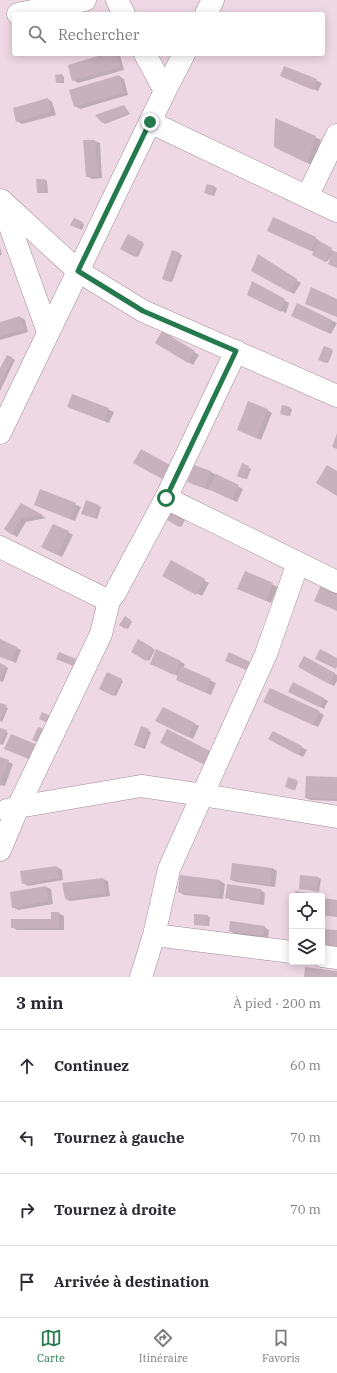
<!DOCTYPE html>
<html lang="fr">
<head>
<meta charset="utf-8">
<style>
	body { margin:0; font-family:"IBM Plex Serif",serif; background:#f7f7f7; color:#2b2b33 }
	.controls { position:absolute; right:12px; bottom:12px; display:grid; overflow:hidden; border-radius:4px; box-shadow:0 2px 10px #0003 }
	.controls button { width:36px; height:36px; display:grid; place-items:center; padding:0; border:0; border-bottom:1px solid #e1e1e2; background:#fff; color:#2b2b33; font:20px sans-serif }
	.stop { position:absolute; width:12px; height:12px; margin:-9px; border:3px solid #247a4d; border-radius:50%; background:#fff }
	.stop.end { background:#247a4d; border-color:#fff; box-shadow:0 1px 4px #0008 }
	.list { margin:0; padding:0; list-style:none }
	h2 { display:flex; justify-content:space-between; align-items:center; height:52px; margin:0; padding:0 16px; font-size:17px }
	h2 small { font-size:13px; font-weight:400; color:#7c7c81 }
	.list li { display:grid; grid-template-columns:26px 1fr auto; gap:12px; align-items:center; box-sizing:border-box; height:72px; padding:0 16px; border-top:1px solid #e1e1e2 }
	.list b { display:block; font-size:15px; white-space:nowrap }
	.list em { font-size:13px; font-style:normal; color:#7c7c81 }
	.icon { flex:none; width:22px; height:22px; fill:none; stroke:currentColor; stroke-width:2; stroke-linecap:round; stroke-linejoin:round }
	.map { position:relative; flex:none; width:337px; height:977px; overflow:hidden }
	.search { position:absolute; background:#fff; box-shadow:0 2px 10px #0003; left:12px; right:12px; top:12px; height:44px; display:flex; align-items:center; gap:10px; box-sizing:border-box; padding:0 14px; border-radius:4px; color:#7c7c81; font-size:15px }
	.sheet { height:340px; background:#fff }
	nav { display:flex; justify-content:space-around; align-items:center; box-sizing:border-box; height:56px; border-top:1px solid #e1e1e2; background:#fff; font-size:11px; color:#7c7c81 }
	nav a { display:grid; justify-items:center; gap:2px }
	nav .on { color:#247a4d }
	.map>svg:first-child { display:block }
	.shadow { fill:#0003 }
	.building { fill:#c7b1bc }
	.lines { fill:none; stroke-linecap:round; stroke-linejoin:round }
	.minor-casing { stroke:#a28d98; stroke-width:23 }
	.minor { stroke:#fff; stroke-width:22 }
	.route { stroke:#247a4d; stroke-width:5 }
</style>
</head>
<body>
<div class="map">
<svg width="337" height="977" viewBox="0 0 337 977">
	<rect width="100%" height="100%" fill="#eed8e3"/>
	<path class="shadow" d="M109,54L120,55L124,70L78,83L73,80Z
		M285,67L322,83L318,91L286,78Z
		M62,75L64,77V83H59L57,82Z
		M119,76L124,79L128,95L80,109L75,106Z
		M48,99L52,102L56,115L22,124L17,121Z
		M124,106L126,108L130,114L105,124L103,122Z
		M276,119L321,140L312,165L280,150Z
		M95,141L100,143L102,178L92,179L87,176Z
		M45,180L47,181L48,193H40L38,192Z
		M214,187L217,188L214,196L207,194Z
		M74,219L84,224L82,230L71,225Z
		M268,231L315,238L320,241L319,243L337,253V268L332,256H331L327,262L313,254L314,252Z
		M128,235L144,244L138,257L121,249Z
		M0,247L2,255H0Z
		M179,254L182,255L172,282L165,280Z
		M263,259L301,283L294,294L253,270Z
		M253,283L289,303L286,313L253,298Z
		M337,300V317L306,304Z
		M297,305L337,323L331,334L297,318Z
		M20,317L25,320L28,332L0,340V323Z
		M163,333L199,355L193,365L156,343Z
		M331,350L333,351L328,363L322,361Z
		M7,356L15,360L0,391V371Z
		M73,395L114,412L109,423L73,409Z
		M289,408L292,409L290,416L281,414Z
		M267,410L272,413L261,440L243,432Z
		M242,465L251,469L247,479L240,477Z
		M194,466L211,472L243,489L237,502L210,489L209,490L193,484Z
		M41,490L81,507L75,521L40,507Z
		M86,502L101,507L97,519L85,515Z
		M21,504L46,518L26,522L17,537L5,529Z
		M187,517L181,527L168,519Z
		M68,532L73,535L62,557L47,550Z
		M172,562L209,583L202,596L164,575Z
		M245,573L278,587L271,603L244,591Z
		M125,618L132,622L128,629L120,625Z
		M0,640L21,650L16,663L0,656Z
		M139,641L155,650L149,661L132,652Z
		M304,657L337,675V681L334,686L299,667Z
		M181,662L185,664L183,668L216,683L211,695L182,682L178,676L156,666Z
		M0,664L8,668L3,682L0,681Z
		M108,673L123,681L116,696L100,688Z
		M294,694L323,698L328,701L324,709Z
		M0,704L8,708L2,722L0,721Z
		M269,705L319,712L324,715L318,727Z
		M161,723L195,724L199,726L193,739Z
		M141,728L151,732L145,749L137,746Z
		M0,729L8,733L3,745L0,743Z
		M273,732L307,750L303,757L274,742Z
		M166,746L210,751L214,754L209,766Z
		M0,758L13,764L5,786L0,785Z
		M337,778V801L311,800L306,798Z
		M296,781L298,782L295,790L288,788Z
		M57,867L62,870L63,880L28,886L23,883Z
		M272,868L277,871L275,887L236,882L231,880Z
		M181,876L220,881L225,884L223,899L184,895L179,892Z
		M319,878L321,879L319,892L300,888Z
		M103,879L108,881L110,896L70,901L66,899Z
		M46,887L51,889L53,904L18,910L13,907L11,893Z
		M261,890L265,893L264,905L231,900L226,897Z
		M322,899L337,901V917L322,915Z
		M52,913H59L64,916V930H17L12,927L52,920Z
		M207,916L210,917L209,926L195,924Z
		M264,927L269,930L268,938L235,934L230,931Z"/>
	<path class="building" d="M105,54H116L120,67L72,81L68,65Z
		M284,66L317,79L313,90L280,76Z
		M62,74V82L56,83L55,75Z
		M119,75L124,92L74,107L69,90Z
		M48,98L51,112L16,122L13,108Z
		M124,105L128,113L102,123L95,115Z
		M275,118L316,136L307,163L274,147Z
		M83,140H95L98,176L86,177Z
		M36,179H45L46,192L37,193Z
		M207,184L215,186L212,195L204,193Z
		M273,217L316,237L311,251L267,231Z
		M74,218L83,222L79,229L70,225Z
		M128,234L143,242L135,257L120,249Z
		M319,241L332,248L325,262L312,255Z
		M172,250L180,253L170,282L162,279Z
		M333,251L337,252V268L328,264Z
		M258,254L297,279L289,292L251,271Z
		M252,281L285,299L281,312L247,295Z
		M311,287L337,299V316L305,304Z
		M297,303L332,320L326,332L291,316Z
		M20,316L24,330L0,336V322Z
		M162,331L195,351L188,363L155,343Z
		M324,346L332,349L326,363L318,360Z
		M7,355L13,358L0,385V368Z
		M72,394L109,408L104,421L67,407Z
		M248,401L268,409L256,438L237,430Z
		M282,405L290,407L288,416L280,414Z
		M337,433V449L332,447Z
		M141,449L170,465L162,479L133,463Z
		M242,463L249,466L244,479L237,476Z
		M194,465L211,471L204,488L187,482Z
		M327,465L337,471V496L316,483Z
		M216,474L239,485L232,500L208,489Z
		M40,489L76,503L70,519L34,505Z
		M86,500L99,505L95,518L81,514Z
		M21,503L43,515L21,519L12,535L4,529Z
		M174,508L186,515L179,527L167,520Z
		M53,524L69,531L57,555L41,547Z
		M171,560L205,579L196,595L162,576Z
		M245,571L273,583L266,601L237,589Z
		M322,583L337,590V611L314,601Z
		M125,616L131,620L125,629L119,625Z
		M0,639L17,647L11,661L0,657Z
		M138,639L153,648L146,661L131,652Z
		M156,649L181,661L174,675L150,664Z
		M320,649L337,658V666L336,669L315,659Z
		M59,652L76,659L73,666L56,659Z
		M229,652L250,662L246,670L225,661Z
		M304,656L335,673L329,684L298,667Z
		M0,663L6,666L0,682Z
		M181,666L211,679L206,693L176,680Z
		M107,672L122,679L113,696L99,689Z
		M293,682L324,698L319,707L288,692Z
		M270,688L320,711L313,725L263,702Z
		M0,703L7,705L0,721Z
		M163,707L195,723L188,737L155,721Z
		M42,712L51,716L48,723L39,719Z
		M141,726L149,729L142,748L134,745Z
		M38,727L44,729L39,743L32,740Z
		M0,728L7,730L0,746Z
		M167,729L210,751L203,764L160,743Z
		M273,731L302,746L298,755L268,739Z
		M11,734L38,745L31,760L4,749Z
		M0,757L9,760L0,783Z
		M306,776L337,777V799L305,798Z
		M288,777L297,780L293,790L285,787Z
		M232,863L272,868L270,885L230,880Z
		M57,866L59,878L22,884L20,871Z
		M180,875L220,880L218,897L178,892Z
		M300,875L319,877L317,891L299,889Z
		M103,878L106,893L65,899L62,883Z
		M227,884L261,889L259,903L225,898Z
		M46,886L49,901L12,908L10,892Z
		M295,891L315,894L314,896H295Z
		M322,898L337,900V916L322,914Z
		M51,912H59V928H11V919H51Z
		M194,914L208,915L207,926L194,925Z
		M230,921L265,926L263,936L229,931Z
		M322,929L337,930V947L322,946Z
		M305,967L337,971V977H304Z"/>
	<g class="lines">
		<g class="minor-casing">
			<path id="minor" d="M117,0L124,14
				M18,14L85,0
				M206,14L213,0
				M145,54L165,91
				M150,122L337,211
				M307,197L337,135
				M1,200L78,271L143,311L337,396
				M2,204L48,332
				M0,433L165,91L184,54
				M166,498L337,582
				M0,547L109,601
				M7,810L18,807L141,786L203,795L337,817
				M0,850L18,807L101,634L109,601L115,593L166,498L236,351
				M154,935L292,952
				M322,956L337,958
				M141,977L154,935L169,869L266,654L298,563"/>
		</g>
		<use href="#minor" class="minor"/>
	</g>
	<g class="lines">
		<path class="route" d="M150,122L78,271L143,311L236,351L166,498"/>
	</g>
</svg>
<div class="controls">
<button><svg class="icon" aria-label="locate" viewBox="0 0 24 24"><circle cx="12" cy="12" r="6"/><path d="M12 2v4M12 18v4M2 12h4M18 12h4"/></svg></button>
<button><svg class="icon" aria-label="layers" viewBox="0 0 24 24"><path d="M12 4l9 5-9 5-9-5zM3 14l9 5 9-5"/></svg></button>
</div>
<div class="stop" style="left:166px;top:498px"></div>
<div class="stop end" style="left:150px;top:122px"></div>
<div class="search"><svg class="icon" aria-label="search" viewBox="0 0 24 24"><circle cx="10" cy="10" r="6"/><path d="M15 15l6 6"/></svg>Rechercher</div>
</div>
<section class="sheet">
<h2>3 min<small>À pied · 200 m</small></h2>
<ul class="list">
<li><svg class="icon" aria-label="ahead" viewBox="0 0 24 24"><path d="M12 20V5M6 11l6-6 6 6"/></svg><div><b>Continuez</b></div><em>60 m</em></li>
<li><svg class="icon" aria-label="left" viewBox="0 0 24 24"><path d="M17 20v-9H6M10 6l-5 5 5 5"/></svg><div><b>Tournez à gauche</b></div><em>70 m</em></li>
<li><svg class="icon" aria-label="right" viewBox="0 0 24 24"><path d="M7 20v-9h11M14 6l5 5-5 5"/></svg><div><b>Tournez à droite</b></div><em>70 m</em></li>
<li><svg class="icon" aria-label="arrive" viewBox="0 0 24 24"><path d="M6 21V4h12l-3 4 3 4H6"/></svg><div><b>Arrivée à destination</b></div></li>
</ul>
</section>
<nav>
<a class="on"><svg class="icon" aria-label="map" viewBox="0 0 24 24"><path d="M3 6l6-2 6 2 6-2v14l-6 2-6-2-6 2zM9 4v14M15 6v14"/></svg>Carte</a>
<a><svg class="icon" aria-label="directions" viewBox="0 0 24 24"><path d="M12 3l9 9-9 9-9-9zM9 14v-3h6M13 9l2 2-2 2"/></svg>Itinéraire</a>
<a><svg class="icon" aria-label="saved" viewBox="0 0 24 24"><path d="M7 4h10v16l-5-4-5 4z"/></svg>Favoris</a>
</nav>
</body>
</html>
